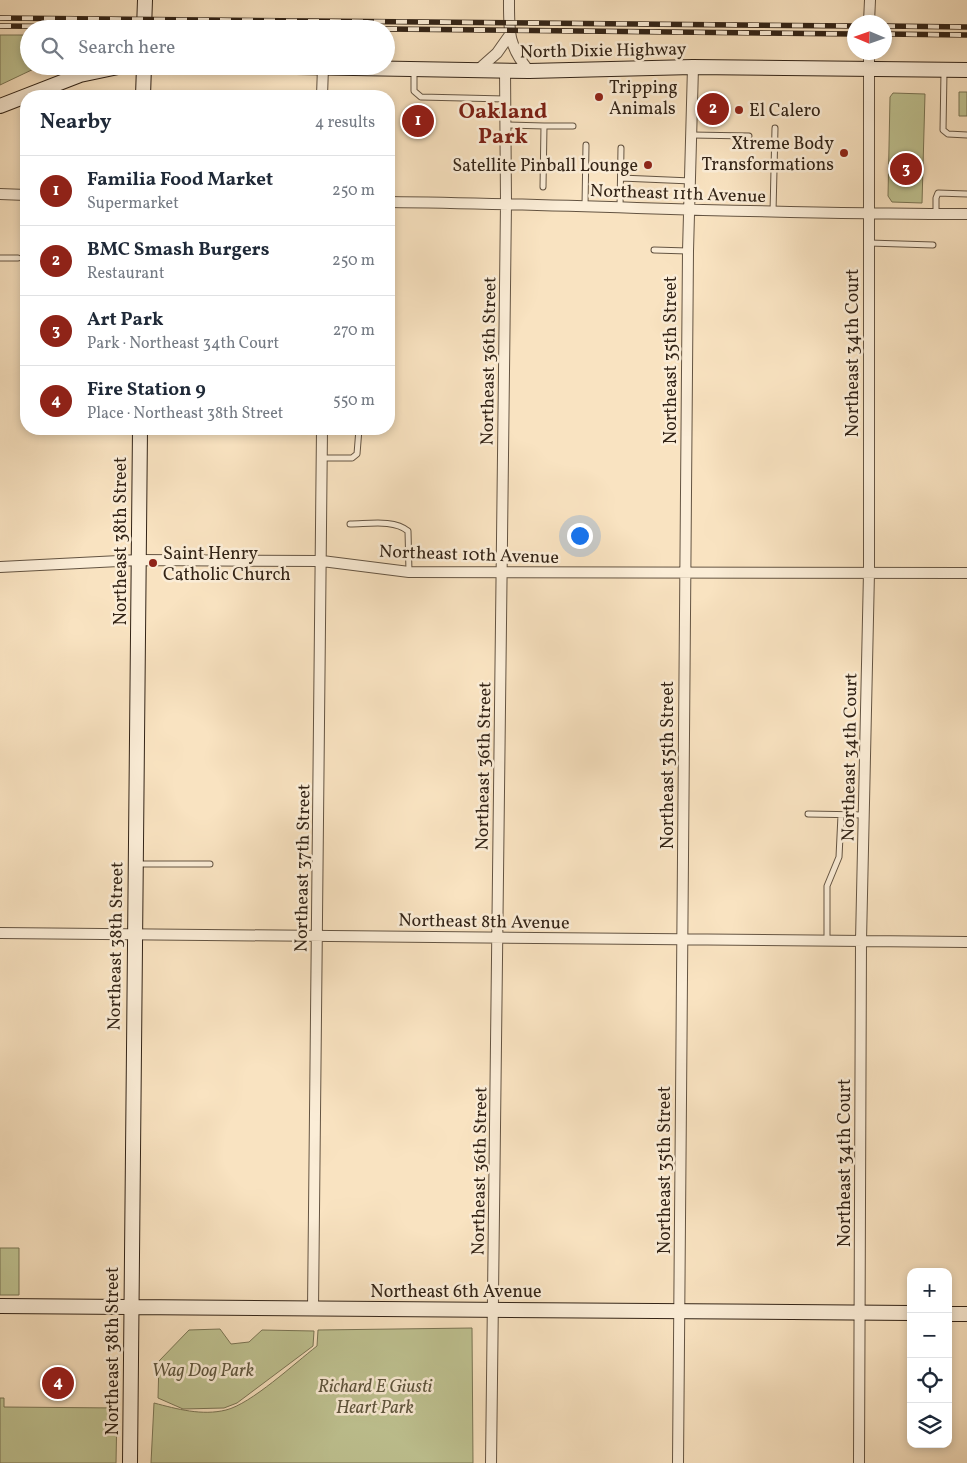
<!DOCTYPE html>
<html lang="en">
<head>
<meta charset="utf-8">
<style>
	body { margin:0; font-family:Vollkorn,serif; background:#f6f6f7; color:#1f2937 }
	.controls { position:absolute; right:15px; bottom:15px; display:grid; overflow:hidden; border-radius:10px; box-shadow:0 2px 8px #0003 }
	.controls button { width:45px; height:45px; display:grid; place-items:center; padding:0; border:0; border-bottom:1px solid #e0e1e3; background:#fff; color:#1f2937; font:25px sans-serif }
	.compass { position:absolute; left:847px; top:15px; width:45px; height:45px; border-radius:50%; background:#fff; box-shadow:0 2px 8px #0003; rotate:272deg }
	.you { position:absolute; left:579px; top:535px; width:18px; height:18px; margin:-12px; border:4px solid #fff; border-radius:50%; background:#1a73e8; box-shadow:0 0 0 8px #1a73e833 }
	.badge { display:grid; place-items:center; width:32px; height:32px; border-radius:50%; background:#8f2418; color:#fff; font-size:16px; font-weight:700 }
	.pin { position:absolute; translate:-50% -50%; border:2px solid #fff; box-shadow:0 1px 5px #0006 }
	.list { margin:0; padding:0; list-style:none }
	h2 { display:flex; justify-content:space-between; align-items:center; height:65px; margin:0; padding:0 20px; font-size:21px }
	h2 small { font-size:16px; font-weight:400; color:#747a83 }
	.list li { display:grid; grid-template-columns:32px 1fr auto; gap:15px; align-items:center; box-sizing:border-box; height:70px; padding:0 20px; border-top:1px solid #e0e1e3 }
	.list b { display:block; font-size:19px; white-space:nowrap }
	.list p { margin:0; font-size:16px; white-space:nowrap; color:#747a83 }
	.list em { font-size:16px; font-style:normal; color:#747a83 }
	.icon { flex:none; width:28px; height:28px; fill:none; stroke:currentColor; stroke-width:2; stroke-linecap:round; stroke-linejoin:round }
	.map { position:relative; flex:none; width:967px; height:1463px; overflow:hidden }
	.search { position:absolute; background:#fff; box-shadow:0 2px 8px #0003; left:20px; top:20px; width:375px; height:55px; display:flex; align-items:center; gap:12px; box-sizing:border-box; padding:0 18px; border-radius:28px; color:#747a83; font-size:19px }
	.panel { position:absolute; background:#fff; box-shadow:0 2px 8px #0003; left:20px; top:90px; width:375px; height:345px; border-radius:20px }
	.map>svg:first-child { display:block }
	.green { fill:#bfc392; stroke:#797454 }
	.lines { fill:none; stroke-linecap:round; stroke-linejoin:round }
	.lane-casing { stroke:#645442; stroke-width:7 }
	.street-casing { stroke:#645442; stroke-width:12 }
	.secondary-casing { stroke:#332417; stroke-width:16 }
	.lane { stroke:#fbedd7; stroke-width:5 }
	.street { stroke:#fbedd7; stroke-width:10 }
	.secondary { stroke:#fbedd7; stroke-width:14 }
	.rail-casing { stroke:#332417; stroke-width:5.5 }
	.rail { stroke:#fbedd7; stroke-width:4; stroke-dasharray:11; stroke-linecap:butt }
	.poi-dot { fill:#8f2418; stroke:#fbedd7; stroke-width:2 }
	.labels { text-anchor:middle; stroke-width:5; stroke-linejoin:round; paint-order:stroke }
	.street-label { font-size:18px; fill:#332417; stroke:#fbedd7 }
	.poi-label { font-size:18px; fill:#332417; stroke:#fbedd7; text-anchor:start }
	.park-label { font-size:18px; font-style:italic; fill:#5d543c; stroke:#fbedd7 }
	.district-label { font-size:22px; font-weight:bold; fill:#7a1f14; stroke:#fbedd7 }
</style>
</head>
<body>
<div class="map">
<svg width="967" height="1463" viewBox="0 0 967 1463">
	<rect width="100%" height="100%" fill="#f9e3c1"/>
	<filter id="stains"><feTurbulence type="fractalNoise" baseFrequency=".004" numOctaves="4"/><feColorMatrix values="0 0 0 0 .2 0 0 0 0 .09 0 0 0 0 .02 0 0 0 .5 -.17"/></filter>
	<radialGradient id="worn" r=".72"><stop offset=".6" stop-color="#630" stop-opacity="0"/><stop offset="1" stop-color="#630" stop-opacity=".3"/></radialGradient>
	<path class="green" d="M0,35H29V66H40L0,85Z
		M959,92H967V116H959Z
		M893,93L925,94L922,203L892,202L888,196L890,97Z
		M0,1248H19V1295H0Z
		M472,1328L473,1463H151L154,1403C177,1409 202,1416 226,1410C251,1404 295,1363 317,1346L318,1330Z
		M220,1329L231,1344L249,1342L262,1330L314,1331L313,1346L237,1403L224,1408L183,1409L158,1398L159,1361L189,1330Z
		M0,1398H4V1407L117,1408L116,1463H0Z"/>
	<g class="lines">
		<g class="lane-casing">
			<path id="lane" d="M414,71V91L421,97L505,99
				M944,72L943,130L948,134L967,135
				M505,125L544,126
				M692,135L749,136
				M621,178L691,181
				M543,187L544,126H573
				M585,206L586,145
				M620,207L621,148
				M773,212L775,128
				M936,214V198L938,193L967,194
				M869,243L933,245
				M654,250L688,251
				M0,258H18
				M322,458H352L357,454L359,429
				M350,524C368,524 394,519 408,531L409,572
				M808,814L864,815
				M136,864H210
				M827,941V886L839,857L841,815"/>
		</g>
		<g class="street-casing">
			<path id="street" d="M509,0C509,32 508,46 529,71
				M869,22L870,0
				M479,69L497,53L509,36
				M322,96L323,67
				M0,194L26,195
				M389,202C582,204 774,215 967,214
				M0,567L139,560L322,561L409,572L967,573
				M0,933L967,942
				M313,1309L322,429
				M491,1463L506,203L505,70
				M678,1463L688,251L693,67
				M859,1463L861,941L869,572V52"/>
		</g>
		<g class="secondary-casing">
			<path id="secondary" d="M144,29L145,0
				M239,66L529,71L693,67L967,70
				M143,96L144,66
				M0,106L80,75L123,66
				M0,1306L911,1313
				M948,1314H967
				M130,1463L140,429"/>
		</g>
		<use href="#lane" class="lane"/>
		<use href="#street" class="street"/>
		<use href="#secondary" class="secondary"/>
		<g class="rail-casing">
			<path id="rail" d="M0,18L854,26
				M0,26L356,29
				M884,26L967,27
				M386,29L854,34
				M884,34L967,35"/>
		</g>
		<use href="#rail" class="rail"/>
	</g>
	<g class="poi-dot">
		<circle cx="599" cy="97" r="5"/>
		<circle cx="739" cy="110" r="5"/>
		<circle cx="844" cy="153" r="5"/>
		<circle cx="648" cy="165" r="5"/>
		<circle cx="153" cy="563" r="5"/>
	</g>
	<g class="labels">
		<g class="street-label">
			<text transform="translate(603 50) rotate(-1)" y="6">North Dixie Highway</text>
			<text transform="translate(678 193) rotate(2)" y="6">Northeast 11th Avenue</text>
			<text transform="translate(852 353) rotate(-90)" y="6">Northeast 34th Court</text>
			<text transform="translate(670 360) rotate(-90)" y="6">Northeast 35th Street</text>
			<text transform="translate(488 361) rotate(-89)" y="6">Northeast 36th Street</text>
			<text transform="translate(120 541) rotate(-90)" y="6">Northeast 38th Street</text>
			<text transform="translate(469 554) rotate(2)" y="6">Northeast 10th Avenue</text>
			<text transform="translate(849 757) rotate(-89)" y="6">Northeast 34th Court</text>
			<text transform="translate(667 765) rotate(-90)" y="6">Northeast 35th Street</text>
			<text transform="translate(483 766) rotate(-89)" y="6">Northeast 36th Street</text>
			<text transform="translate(302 868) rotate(-89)" y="6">Northeast 37th Street</text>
			<text transform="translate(484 921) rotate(1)" y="6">Northeast 8th Avenue</text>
			<text transform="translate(115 946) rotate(-89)" y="6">Northeast 38th Street</text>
			<text transform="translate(844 1163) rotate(-90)" y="6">Northeast 34th Court</text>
			<text transform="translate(664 1170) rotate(-90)" y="6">Northeast 35th Street</text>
			<text transform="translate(479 1171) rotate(-89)" y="6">Northeast 36th Street</text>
			<text x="456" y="1297">Northeast 6th Avenue</text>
			<text transform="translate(112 1351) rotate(-90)" y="6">Northeast 38th Street</text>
		</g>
		<g class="poi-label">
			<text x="609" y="93">Tripping<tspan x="609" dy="21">Animals</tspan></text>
			<text x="749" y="116">El Calero</text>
			<text x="834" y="149" text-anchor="end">Xtreme Body<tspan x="834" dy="21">Transformations</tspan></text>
			<text x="638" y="171" text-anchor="end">Satellite Pinball Lounge</text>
			<text x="163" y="559">Saint Henry<tspan x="163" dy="21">Catholic Church</tspan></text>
		</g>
		<g class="park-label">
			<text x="203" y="1376">Wag Dog Park</text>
			<text x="375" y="1392">Richard E Giusti<tspan x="375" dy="21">Heart Park</tspan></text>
		</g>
		<g class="district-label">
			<text x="503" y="118">Oakland<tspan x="503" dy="25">Park</tspan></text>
		</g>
	</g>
	<rect width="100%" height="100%" filter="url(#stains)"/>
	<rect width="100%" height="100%" fill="url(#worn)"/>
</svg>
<div class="controls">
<button>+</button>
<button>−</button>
<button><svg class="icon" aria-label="locate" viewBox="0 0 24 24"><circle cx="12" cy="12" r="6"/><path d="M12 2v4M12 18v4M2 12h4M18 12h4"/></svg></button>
<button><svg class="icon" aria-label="layers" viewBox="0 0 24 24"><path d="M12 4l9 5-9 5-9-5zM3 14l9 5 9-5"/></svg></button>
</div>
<svg class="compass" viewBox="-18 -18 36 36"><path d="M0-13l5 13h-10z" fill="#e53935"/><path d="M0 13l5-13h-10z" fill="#747a83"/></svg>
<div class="you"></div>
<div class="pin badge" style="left:418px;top:121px">1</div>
<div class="pin badge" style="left:713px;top:109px">2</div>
<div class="pin badge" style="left:906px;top:169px">3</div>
<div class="pin badge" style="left:58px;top:1383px">4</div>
<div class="search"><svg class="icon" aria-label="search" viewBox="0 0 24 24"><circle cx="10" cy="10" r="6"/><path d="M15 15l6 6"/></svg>Search here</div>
<section class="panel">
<h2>Nearby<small>4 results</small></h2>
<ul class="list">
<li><span class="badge">1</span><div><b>Familia Food Market</b><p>Supermarket</p></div><em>250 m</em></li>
<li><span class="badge">2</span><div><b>BMC Smash Burgers</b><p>Restaurant</p></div><em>250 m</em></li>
<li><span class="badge">3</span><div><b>Art Park</b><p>Park · Northeast 34th Court</p></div><em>270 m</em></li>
<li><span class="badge">4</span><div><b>Fire Station 9</b><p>Place · Northeast 38th Street</p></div><em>550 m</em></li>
</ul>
</section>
</div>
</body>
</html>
